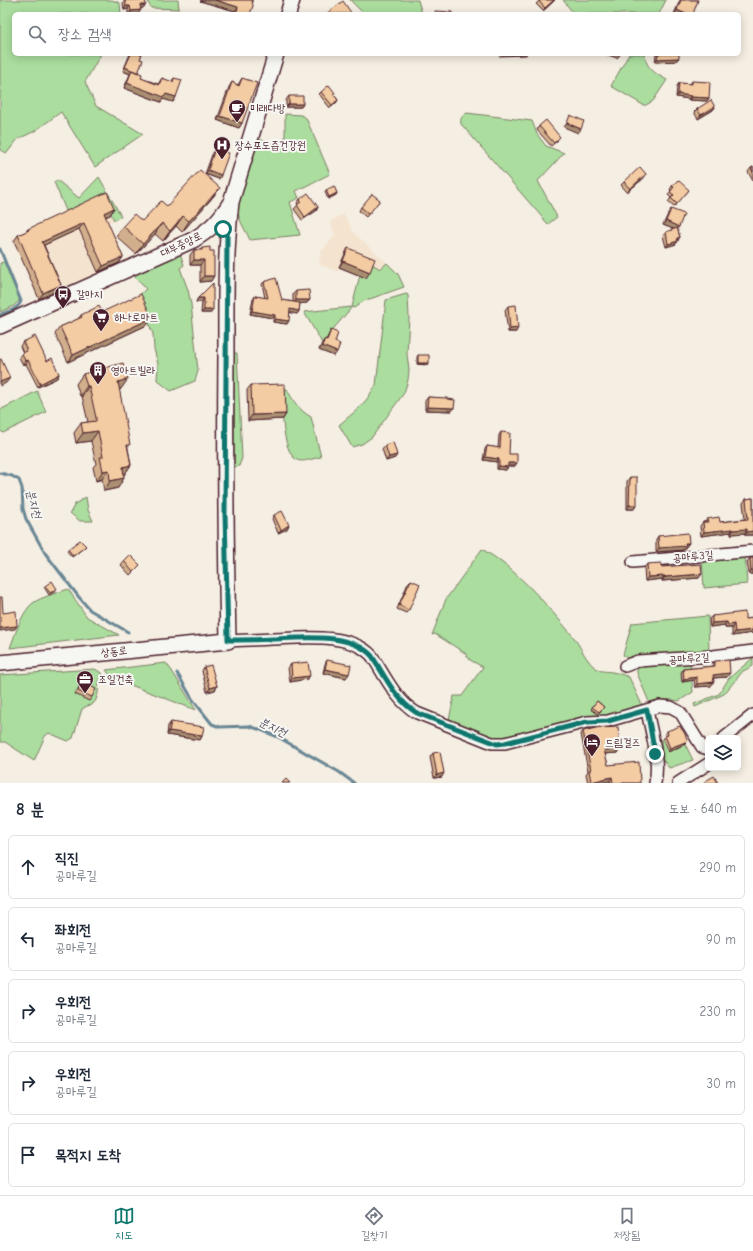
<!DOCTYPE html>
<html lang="ko">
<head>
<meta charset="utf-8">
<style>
	body { margin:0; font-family:"Comic Neue","Poor Story",sans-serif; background:#f6f6f7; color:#1f2937 }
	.controls { position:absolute; right:12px; bottom:12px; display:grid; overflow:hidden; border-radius:6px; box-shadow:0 2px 10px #0003 }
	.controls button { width:36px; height:36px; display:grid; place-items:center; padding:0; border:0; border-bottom:1px solid #e0e1e3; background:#fff; color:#1f2937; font:20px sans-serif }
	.stop { position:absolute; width:12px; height:12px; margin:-9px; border:3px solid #0f766e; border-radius:50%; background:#fff }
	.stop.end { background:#0f766e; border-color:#fff; box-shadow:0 1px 4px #0008 }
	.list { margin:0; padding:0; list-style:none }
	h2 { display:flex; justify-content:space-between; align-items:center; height:52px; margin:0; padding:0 16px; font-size:17px }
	h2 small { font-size:13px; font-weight:400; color:#747a83 }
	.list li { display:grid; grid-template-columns:26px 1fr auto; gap:12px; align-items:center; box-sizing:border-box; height:64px; margin:0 8px 8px; padding:0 8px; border:1px solid #e0e1e3; border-radius:6px }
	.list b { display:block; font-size:15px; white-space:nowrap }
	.list p { margin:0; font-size:13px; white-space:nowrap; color:#747a83 }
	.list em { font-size:13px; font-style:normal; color:#747a83 }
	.icon { flex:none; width:22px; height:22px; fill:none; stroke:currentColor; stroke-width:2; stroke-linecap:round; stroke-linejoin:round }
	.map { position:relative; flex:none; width:753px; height:783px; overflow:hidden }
	.search { position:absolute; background:#fff; box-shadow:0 2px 10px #0003; left:12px; right:12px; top:12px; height:44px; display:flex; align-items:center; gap:10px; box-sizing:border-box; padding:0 14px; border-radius:6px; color:#747a83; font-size:15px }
	.sheet { height:412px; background:#fff }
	nav { display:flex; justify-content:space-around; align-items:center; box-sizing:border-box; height:56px; border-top:1px solid #e0e1e3; background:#fff; font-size:11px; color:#747a83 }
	nav a { display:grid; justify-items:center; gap:2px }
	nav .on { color:#0f766e }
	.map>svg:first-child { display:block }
	.built { fill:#f4e4cf }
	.green { fill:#aadd9e; stroke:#7a7e64 }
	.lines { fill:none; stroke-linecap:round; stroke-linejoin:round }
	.stream { stroke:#698795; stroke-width:3 }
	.street-casing { stroke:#4a1f2b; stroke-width:14 }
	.secondary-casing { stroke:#4a1f2b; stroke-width:18 }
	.street { stroke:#f6f6f2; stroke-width:11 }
	.secondary { stroke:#f6f6f2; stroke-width:15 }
	.wall { fill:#d1af8c; stroke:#4a1f2b }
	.shaded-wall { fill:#aa8f72; stroke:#4a1f2b }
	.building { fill:#f3cca3; stroke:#4a1f2b }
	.route { stroke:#0f766e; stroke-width:5 }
	.labels { text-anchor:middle; stroke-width:4; stroke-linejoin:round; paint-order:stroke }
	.poi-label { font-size:11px; fill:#4a1f2b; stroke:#f6f6f2; text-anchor:start }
	.street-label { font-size:11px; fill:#4a1f2b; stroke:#f6f6f2 }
	.water-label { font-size:12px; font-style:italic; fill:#5a5360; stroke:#f6f6f2 }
</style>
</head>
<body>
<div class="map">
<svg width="753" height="783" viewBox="0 0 753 783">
	<rect width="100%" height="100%" fill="#f5eee2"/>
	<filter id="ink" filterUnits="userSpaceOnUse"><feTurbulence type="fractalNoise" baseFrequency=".025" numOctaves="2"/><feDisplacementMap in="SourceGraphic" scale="8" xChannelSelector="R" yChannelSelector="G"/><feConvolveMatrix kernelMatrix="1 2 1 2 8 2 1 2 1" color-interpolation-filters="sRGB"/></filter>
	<g filter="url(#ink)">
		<path class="built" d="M102,196L114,220L103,225L121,265L39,301L12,239Z
			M344,214L353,232L387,263L366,278L340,267L338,272L319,264L321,252L335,235L330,221Z"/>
		<path class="green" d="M0,0H112L120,3L121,14H14V54H101L85,82L96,106L143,134L95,167L61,112L35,131L18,139L7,153L0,150Z
			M147,0H178L179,9L151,8Z
			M350,0H418L422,14H364Z
			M563,0H666L659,14H574Z
			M629,54H645C645,68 656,74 667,80L653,101L646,105H643L611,86Z
			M467,113L532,121L537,134L546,146L564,153L538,181L557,217L548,224L461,124C460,118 462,116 467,113Z
			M285,114L301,115L306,118L330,174L296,191L299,198L290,202L300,235L250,240C247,233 241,224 239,217C234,203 252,154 257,138L280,148L285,143Z
			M99,177L121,216L114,220L102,196L67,213L54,182L57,180L79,198Z
			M180,253L184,265L180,268L188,290L191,304L198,371L195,381L171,391L157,380L158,364L154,349L153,334L138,296L146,289L135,277L133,274Z
			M4,262L19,298V301L14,306L0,312V263Z
			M387,263L398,274L404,287L364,301L354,308L352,307L329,334L325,344L322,343L304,312L352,307L360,275L372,264L380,269Z
			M406,294L408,295L409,317L407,354L409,370L408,380L404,393L372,437L362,444L352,447L339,425L358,409L367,399L376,385L386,300Z
			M234,353H237L242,458L239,466L234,467Z
			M282,389H287C293,401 299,410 311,417L321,457C314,458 303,463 297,460C281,451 282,405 282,389Z
			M37,391L46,412L3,433L0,430V410Z
			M86,497L88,510L93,521H80L70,513L75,504Z
			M482,549C518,570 545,603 572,635C580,645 586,662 597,669C602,672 607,671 612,672C618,673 624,675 629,677L642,705L640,708L608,717H589L502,738H493L449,720L454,696H462L483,667L470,660L465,653L435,634L432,635L446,599Z
			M745,555L747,584L704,588L702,559Z
			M68,589L87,617L119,635L10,648C15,635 22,611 33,603C41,597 58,593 68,589Z
			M708,616L709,653L632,658H627L623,655L632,623Z
			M753,658V666L743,671L724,694L695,707L694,704L719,694L729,678Z
			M166,663L172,671L196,710L120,681L110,675L106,670Z
			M690,663L693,692L679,701C668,699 660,699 649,702L637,673V670L640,665Z
			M95,669L103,674L99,682L98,693L96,700L92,705L87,706L82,709L73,738L68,741L49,733L45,736L34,761L5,742H0V675Z
			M663,739L668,752L685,744L693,760L669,768L661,757V740Z"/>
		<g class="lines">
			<path class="stream" d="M0,249L21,301C19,309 8,311 0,315
				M0,473L12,476L19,480L22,488L23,509L26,519L45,553L78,596L90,610L128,632
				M177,673L193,700L212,724L220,727L249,726L261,730L278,737L339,772L354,783"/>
			<g class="street-casing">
				<path id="street" d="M633,562L753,551
					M228,641C243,640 257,640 272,639C302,638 350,632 372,656C385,676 396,701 417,713L492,743H505L587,722L608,721L660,706L671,707L680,712L702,747L708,749
					M625,666L638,661L713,656L753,651
					M647,710C651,733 660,759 655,783
					M724,738L753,715
					M678,783L708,764"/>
			</g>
			<g class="secondary-casing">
				<path id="secondary" d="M288,14L292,0
					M0,326L193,240C211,229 220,220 231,202L276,54
					M0,663L228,641C226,546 225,451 226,356C226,304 225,253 231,202"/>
			</g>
			<use href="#street" class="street"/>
			<use href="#secondary" class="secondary"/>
		</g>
		<path class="wall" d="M125,0H145L143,8H140L138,14H128V9L124,10L123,3Z
			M201,0H252L250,14H234L235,11L200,1Z
			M540,0H555L543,11L536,4Z
			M680,0H698L674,14Z
			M130,54H141L138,73L141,78L158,84L162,78L171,82L174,78L176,97L173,102L163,99L161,102L124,88L130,74L123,71Z
			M656,54H679L676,61L655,62Z
			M242,78V123L239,128L217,120L229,87L232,82L238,85L239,83Z
			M692,81L709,98L707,101L689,100V99L676,97L677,86L679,83L690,84Z
			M321,92L334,95L338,100L336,103L330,108L319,94Z
			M289,96L303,104L301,107H286V100Z
			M715,107L713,110L698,119L694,112L697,109Z
			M539,126L558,140L551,146L537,130Z
			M215,148L221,175L219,179L205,174L213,152Z
			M753,167V181L748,172L751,168Z
			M644,178L627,192L621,185L624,182Z
			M672,186L689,190L674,207L668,202L671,198L668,195L671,191L670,190Z
			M220,188L212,198L182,232L176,226L163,241L155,234L136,254L116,236L123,226L142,221L167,206Z
			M326,190L337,193L336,195L328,199L325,192Z
			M300,199L318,207L316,211L302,220L294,209L298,205L297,203Z
			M380,200L366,217L359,211L361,207Z
			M114,208L110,215L105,217L123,257L119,263L98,272L79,229L44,245L61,285L57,291L39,299L14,241L18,235L25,232L28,229Z
			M671,209L680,237L676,244L666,247L663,236L666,232L674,229L663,225L669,212Z
			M202,248L211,281L200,282V265H190V255L194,250H201Z
			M348,248L366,278L339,267L345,254Z
			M264,282L282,300L293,302V294L296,291L307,303H300L299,311L297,314L290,312L287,324L273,322V318L250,314L253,299L255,296L265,298L262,284Z
			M213,283L211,313H201L202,302H196L198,298Z
			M508,306L516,332H508L505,310Z
			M102,312L152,318L147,325L68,362L55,334L60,327L78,319L81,315Z
			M331,330L335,342L334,356L319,350L322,343L325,339L326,340Z
			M23,342L47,361L59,374L57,378L38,387L26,364L23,365L19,357L22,353H23L20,346Z
			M418,355L429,363L428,365L417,364V357Z
			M83,374L121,389L119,390L128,448L131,465L124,475L118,488L104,491L102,479L96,481L93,467L96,464L91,441L76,443L74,433L81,423L88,422L82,396H80L76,384Z
			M251,385L286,414L283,419L248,421L247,390Z
			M428,397L447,399L452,411L425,410V401Z
			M501,432L509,454L515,466H508L506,470L497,469V462L483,460L485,449L487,446L498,448L499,435Z
			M385,445L395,458L386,461L382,449Z
			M630,477L634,509H627V481Z
			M753,498V535H745V533L731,534V532L701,536L700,526L703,522H705L707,519L720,522L745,519L743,503L746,499Z
			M274,515L287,529L278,533L272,519Z
			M658,536L689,543L683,550L656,552V540Z
			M86,546L85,547L72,557L67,551L68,549Z
			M750,558L753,574H749L747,562Z
			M124,561L137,568L130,575L121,565Z
			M647,564L661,567L699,578L662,581V579L645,581L644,568Z
			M411,580L409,610L406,613L397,609L408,583Z
			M45,586L56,591L49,595L44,587Z
			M712,616L745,619L753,618V633L732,636V628H725V625L710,627L709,619Z
			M327,660L346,678L323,673L325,664Z
			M715,661L727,677L713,678L711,686L695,687L694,680L682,682L681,673L683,669L713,666V664Z
			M291,664L307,679L290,682L288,668Z
			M204,667L217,686L215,690L207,692L202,671Z
			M82,682L92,697L89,701L75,694Z
			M597,701L604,707L598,714L591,709Z
			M171,722L202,736L200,740L167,735L168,726Z
			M600,728L617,753L605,754L608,765L640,783H610V781L599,783H588L586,774L588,771L581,734L583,731Z
			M667,731L685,744L668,752L663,739L665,736L664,735Z
			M433,753L442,777L434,778L430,757Z"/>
		<path class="shaded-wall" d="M201,0H215L238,7L235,11L200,1Z
			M554,0H555L543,11L545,8Z
			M140,5H146L143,8L137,9Z
			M126,6H130L128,9L124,10Z
			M141,10L138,14H129L131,11Z
			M677,10L686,14H674Z
			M500,54H527L526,55L499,56Z
			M605,54H618L620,55L617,58Z
			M679,58L676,61L655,62L657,59Z
			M125,67L138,73L132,70L130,74L123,71Z
			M127,83L166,94L176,97L173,102L163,99L161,102L124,88Z
			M678,94L691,96L689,99L676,97Z
			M691,97L709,98L707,101L689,100Z
			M338,100L336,103L330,108L332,105Z
			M289,104H303L301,107H286Z
			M715,107L713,110L698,119L701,115Z
			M220,116L242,123L239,128L217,120Z
			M567,123L581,129L578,133L564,127Z
			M208,170L221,175L219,179L205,174Z
			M646,174L644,178L627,192L630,189Z
			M220,188L212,198L182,232L189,221Z
			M337,193L336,195L328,199L329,197Z
			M318,207L316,211L302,220L305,217Z
			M114,208L110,215L99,219L104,213Z
			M183,216L176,226L163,241L170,231Z
			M666,221L679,227L676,230L663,225Z
			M84,223L79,229L38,248L42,242Z
			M162,223L155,234L136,254L143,244Z
			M678,241L676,244L666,247L668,244Z
			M123,257L119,263L98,272L103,266Z
			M194,260H204L200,265H190Z
			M343,261L370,272L366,278L339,267Z
			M204,276H214L211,281L200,282Z
			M61,285L57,291L39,299L43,293Z
			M198,298H204L202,302H196Z
			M296,300H310L307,303L293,304Z
			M290,309L299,311L297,314L288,312Z
			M204,310H213L211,313H201Z
			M252,311L275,315L273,318L250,314Z
			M152,318L147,325L68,362L73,355Z
			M275,319L289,321L287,324L273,322Z
			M518,328L516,332H508L510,329Z
			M322,346L337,352L334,356L319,350Z
			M28,360L26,364L23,365L25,361Z
			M418,363H429L428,365L417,364Z
			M59,374L57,378L38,387L40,384Z
			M10,378L6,383L0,386V382Z
			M128,379L121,389L111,392L118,382Z
			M87,386H89L82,396H80Z
			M427,407L454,408L452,411L425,410Z
			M286,414L283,419L248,421L252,415Z
			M98,431L91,441L76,443L83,433Z
			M397,455L395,458L386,461L389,457Z
			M485,457L499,459L497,462L483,460Z
			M508,463H517L515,466H506Z
			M131,465L124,475L116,477L123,467Z
			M499,466L508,467L506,470L497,469Z
			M109,470L102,479L96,481L103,471Z
			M124,478L118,488L104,491L110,481Z
			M629,505H637L634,509H627Z
			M289,525L287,529L278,533L281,530Z
			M733,529L731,532L701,536L704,532Z
			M747,529L745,533L731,534L733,530Z
			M753,531V535H745L747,532Z
			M689,543L683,550L656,552L659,548Z
			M753,570V574H749L751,571Z
			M702,574L699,578L662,581L665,577Z
			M665,576L662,579L645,581L648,577Z
			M727,622L725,625L710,627L712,623Z
			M734,624L732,628H725L728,625Z
			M17,626L15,629L0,631V628Z
			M753,630V633L732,636L735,632Z
			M325,669L349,674L346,678L323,673Z
			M730,673L727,677L711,678L713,675Z
			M310,676L307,679L290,682L292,678Z
			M697,677L694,680L682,682L684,679Z
			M714,682L711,686L695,687L697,684Z
			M217,686L215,690L207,692L210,688Z
			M169,731L202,736L200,740L167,735Z
			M688,741L685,744L668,752L670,748Z
			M620,749L617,753L602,754L604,750Z
			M444,773L442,777L434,778L437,775Z
			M612,777L610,781L599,783H590L591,782Z"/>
		<path class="building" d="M125,0H145L146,5H140L141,10L131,11L130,6H126Z
			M215,0H252L253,6L250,14H236L238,7Z
			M540,0H554L545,8L539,1Z
			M681,0H698L693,14H686L677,10Z
			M343,1L352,14H326Z
			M435,11L452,12V14H435Z
			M131,54H142L140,59L143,60L138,73L125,67Z
			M658,54H679V58L657,59Z
			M132,70L142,74L141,78L159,85L162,78L173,82L174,78L182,80L176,97L166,94L164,97L127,83Z
			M242,78L257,83L242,123L220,116L232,82L239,86Z
			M692,81L710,82L709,98L691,97V96L678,94L679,83L692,84Z
			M329,85L335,93L333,94L338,100L332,105L321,92Z
			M289,96H303V104H289Z
			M711,100L715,107L701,115L697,109Z
			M570,115L584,121L581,129L567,123Z
			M546,120L560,137L554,143L539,126Z
			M215,148L229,153L221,175L208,170Z
			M640,167L646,174L630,189L624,182Z
			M753,167V172L751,168Z
			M200,170L220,188L189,221L183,216L170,231L162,223L143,244L123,226L134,214L142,221L161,201L167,206Z
			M678,180L689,190L677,204L671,198L674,195L670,192L674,187L672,186Z
			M334,186L337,193L329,197L326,190Z
			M107,192L114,208L104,213L123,257L103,266L84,223L42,242L61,285L43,293L18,235L29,230L28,229Z
			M308,193L318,207L305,217L297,205L301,202L300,199Z
			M372,194L380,200L369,214L361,207Z
			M671,209L684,214L679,227L666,221Z
			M677,228L680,237L677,238L678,241L668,244L666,232Z
			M210,247V251H214V276H204V260H194V250H202V248Z
			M348,248L375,259L370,272L343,261Z
			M276,278L282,300L300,303L299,311L290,309L289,321L275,319V315L252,311L255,296L268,298L264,282Z
			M213,283V310H204V298H198Z
			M309,290L310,300H296V291Z
			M141,294L152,318L73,355L60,327L82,317L81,315L99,306L102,312Z
			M516,305L518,328L510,329L508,306Z
			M331,330L338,333L335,342L340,344L337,352L322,346L325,339L327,340Z
			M35,336L47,361L52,358L59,374L40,384L28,360L25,361L22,353L27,351L23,342Z
			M418,355H429V363H418Z
			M0,359H1L10,378L0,382Z
			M123,363L128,379L118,382L130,445H127L131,465L123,467L124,478L110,481L109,470L103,471L100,457H103L98,431L83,433L81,423L96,421V418L89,386H87L83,374Z
			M285,384L286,414L252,415L251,385Z
			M428,397L447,398V399L455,400L454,408L427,407Z
			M501,432L510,433L509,454H517V463H508V467L499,466V459L485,457L487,446L500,448Z
			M393,442L397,455L389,457L385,445Z
			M630,477H637V505H629Z
			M753,498V531L747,532V529L733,530V529L704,532L703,522H708L707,519L719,517L720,522L748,519L746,499Z
			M282,511L289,525L281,530L274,515Z
			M688,533L689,543H685L686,546L659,548L658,536Z
			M80,540L86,546L73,556L68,549Z
			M130,555L140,565L133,572L124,561Z
			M750,558H753V570L751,571Z
			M661,563V567L701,564L702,574L665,577V576L648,577L647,564Z
			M411,580L420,584L409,610L399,605Z
			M52,581L57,589L50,593L45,586Z
			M0,597H2L3,613L16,611L17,626L0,628Z
			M745,612V619L753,618V630L735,632L734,624L728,625L727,622L712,623V616Z
			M327,660L351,665L349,674L325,669Z
			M729,660L730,673L713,675L714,682L697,684V677L684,679L683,669L715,666V661Z
			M308,662L310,676L292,678L291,664Z
			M211,665L217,686L210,688L204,667Z
			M82,682L96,689L92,697L78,691Z
			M597,701L604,707L599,712L592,707Z
			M171,722L204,727L202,736L169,731Z
			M680,726L682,730H683L688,741L670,748L665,736L668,735L667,731Z
			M600,727V728L618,727L620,749L604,750L608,765L639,762L640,783H613L612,777L591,782L589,770H591L583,731Z
			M440,752L444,773L437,775L433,753Z
			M714,776L718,783H704V782Z
			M286,779L290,783H282Z"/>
	</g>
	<g class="lines" filter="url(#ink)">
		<path class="route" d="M223,229L227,235L225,514L228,640C243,640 257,640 272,639C302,638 350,632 372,656C385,676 396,701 417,713L497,744L505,743L587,722L608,721L647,710L655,754"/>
	</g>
	<defs>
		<g id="cafe-pin" transform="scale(0.9)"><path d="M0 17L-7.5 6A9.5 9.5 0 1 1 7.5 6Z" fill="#4a1f2b" stroke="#f6f6f2"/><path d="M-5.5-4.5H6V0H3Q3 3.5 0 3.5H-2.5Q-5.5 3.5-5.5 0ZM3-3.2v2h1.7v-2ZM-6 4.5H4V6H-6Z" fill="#fff"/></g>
		<g id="hospital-pin" transform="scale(0.9)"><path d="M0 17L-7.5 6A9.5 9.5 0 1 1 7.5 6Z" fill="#4a1f2b" stroke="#f6f6f2"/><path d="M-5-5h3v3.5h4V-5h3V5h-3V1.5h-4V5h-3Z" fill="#fff"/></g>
		<g id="bus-pin" transform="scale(0.9)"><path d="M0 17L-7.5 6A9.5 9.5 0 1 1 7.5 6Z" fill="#4a1f2b" stroke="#f6f6f2"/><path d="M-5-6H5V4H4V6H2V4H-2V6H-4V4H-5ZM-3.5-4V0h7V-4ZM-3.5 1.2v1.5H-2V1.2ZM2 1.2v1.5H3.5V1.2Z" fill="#fff"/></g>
		<g id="supermarket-pin" transform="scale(0.9)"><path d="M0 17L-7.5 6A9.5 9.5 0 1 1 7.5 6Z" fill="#4a1f2b" stroke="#f6f6f2"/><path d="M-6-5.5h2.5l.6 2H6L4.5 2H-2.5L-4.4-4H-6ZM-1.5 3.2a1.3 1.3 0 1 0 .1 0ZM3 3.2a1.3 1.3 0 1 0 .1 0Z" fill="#fff"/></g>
		<g id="building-pin" transform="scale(0.9)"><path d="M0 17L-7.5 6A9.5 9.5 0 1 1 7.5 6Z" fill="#4a1f2b" stroke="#f6f6f2"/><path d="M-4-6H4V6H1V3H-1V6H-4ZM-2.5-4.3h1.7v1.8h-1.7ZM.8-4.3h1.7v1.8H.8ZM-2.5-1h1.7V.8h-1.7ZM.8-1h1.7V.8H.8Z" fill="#fff"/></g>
		<g id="office-pin" transform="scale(0.9)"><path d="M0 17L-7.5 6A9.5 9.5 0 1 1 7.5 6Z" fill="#4a1f2b" stroke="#f6f6f2"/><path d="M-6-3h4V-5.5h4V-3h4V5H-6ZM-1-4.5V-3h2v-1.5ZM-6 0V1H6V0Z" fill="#fff"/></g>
		<g id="hotel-pin" transform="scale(0.9)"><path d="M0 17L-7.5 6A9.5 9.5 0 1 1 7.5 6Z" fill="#4a1f2b" stroke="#f6f6f2"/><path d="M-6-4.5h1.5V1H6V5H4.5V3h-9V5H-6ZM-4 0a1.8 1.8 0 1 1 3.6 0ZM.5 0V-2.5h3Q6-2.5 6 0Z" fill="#fff"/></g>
	</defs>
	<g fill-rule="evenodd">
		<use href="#cafe-pin" x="237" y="108"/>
		<use href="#hospital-pin" x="222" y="145"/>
		<use href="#bus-pin" x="63" y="294"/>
		<use href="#supermarket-pin" x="101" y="317"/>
		<use href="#building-pin" x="98" y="370"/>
		<use href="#office-pin" x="85" y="679"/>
		<use href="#hotel-pin" x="592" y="742"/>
	</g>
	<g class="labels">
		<g class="poi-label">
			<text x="250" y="112">미래다방</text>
			<text x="235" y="149">장수포도즙건강원</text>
			<text x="76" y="298">갈마지</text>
			<text x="114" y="321">하나로마트</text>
			<text x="111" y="374">영아트빌라</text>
			<text x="98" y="683">조일건축</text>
			<text x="605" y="746">드림걸즈</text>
		</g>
		<g class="street-label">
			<text transform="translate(181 244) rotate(-26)" y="4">대부중앙로</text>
			<text transform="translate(693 556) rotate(-5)" y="4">공마루3길</text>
			<text transform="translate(114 651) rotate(-6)" y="4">상동로</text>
			<text transform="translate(689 658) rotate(-4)" y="4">공마루2길</text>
		</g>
		<g class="water-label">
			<text transform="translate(34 504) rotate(75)" y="4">분지천</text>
			<text transform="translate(273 727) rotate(26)" y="4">분지천</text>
		</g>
	</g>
</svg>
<div class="controls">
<button><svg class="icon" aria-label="layers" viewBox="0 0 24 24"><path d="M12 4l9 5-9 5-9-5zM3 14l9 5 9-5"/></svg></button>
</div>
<div class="stop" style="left:223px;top:229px"></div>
<div class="stop end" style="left:655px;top:754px"></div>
<div class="search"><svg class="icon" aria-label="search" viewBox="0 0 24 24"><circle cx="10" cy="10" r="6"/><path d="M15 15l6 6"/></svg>장소 검색</div>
</div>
<section class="sheet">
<h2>8 분<small>도보 · 640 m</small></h2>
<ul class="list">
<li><svg class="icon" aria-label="ahead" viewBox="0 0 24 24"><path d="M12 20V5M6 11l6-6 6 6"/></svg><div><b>직진</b><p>공마루길</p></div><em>290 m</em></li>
<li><svg class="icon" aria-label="left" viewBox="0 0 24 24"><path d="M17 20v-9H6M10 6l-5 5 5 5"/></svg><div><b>좌회전</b><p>공마루길</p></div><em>90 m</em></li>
<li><svg class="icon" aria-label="right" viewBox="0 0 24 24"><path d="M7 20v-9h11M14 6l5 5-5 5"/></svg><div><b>우회전</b><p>공마루길</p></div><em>230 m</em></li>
<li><svg class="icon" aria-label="right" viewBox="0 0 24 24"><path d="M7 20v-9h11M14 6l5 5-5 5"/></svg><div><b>우회전</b><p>공마루길</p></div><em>30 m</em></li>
<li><svg class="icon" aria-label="arrive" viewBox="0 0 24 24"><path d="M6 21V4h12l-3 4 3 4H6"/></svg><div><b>목적지 도착</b></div></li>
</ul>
</section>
<nav>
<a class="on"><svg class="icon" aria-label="map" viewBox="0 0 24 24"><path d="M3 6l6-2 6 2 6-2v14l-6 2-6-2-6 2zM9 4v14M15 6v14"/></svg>지도</a>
<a><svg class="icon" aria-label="directions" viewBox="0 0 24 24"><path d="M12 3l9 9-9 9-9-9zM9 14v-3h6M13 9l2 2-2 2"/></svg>길찾기</a>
<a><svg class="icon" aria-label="saved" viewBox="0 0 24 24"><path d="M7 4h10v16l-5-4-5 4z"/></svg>저장됨</a>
</nav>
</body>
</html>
